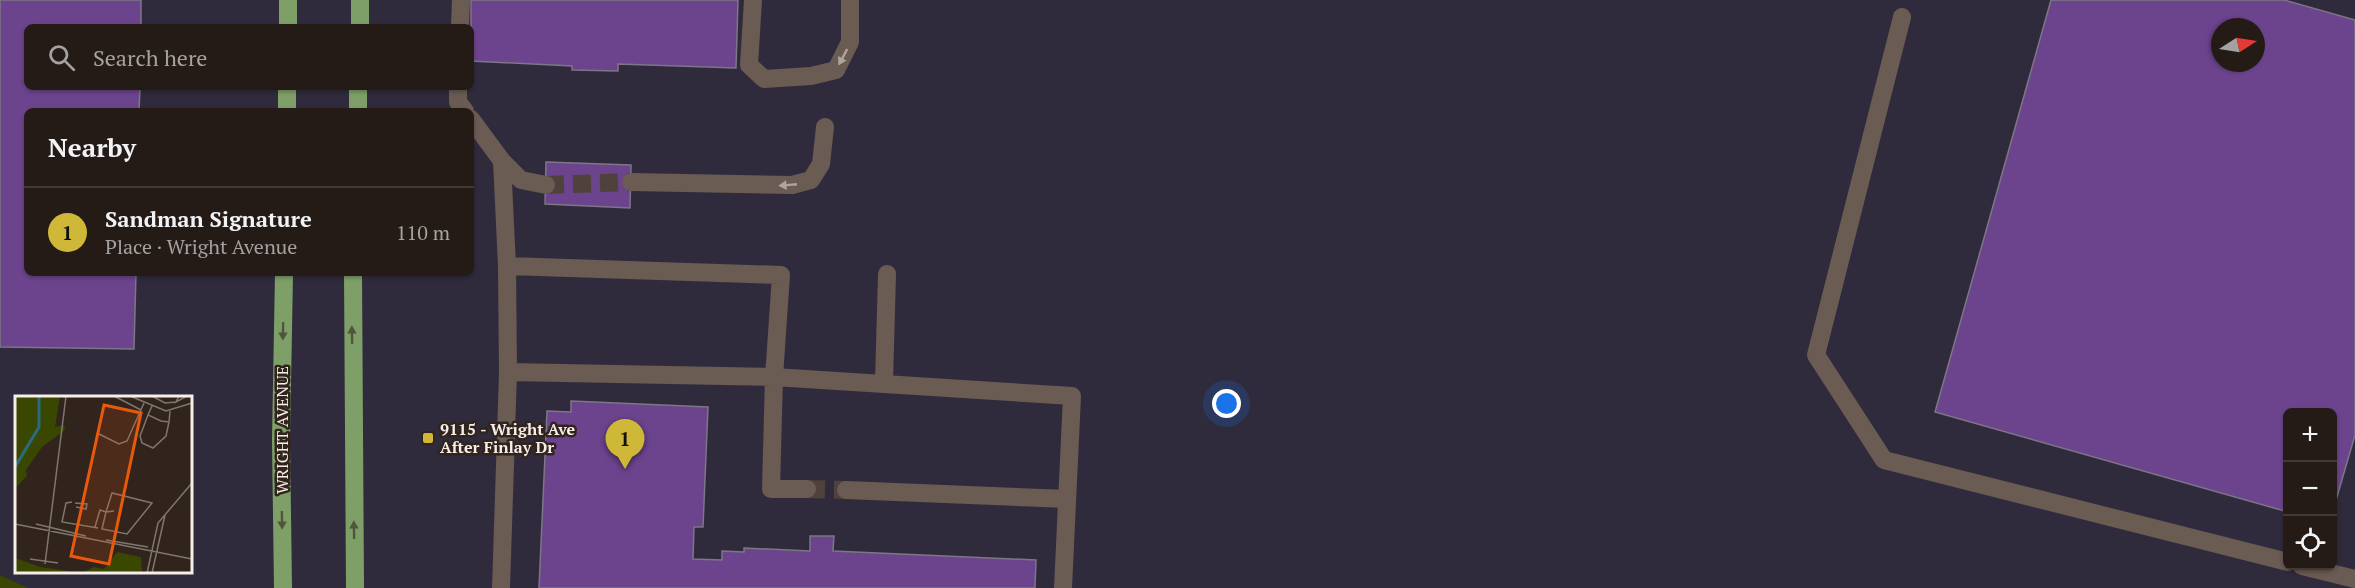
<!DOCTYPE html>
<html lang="en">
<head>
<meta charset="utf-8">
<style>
	body { margin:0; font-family:"PT Serif",serif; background:#312823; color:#f1f3f6 }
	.controls { position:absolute; right:18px; bottom:18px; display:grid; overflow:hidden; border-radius:9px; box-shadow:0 2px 4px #0004 }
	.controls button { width:54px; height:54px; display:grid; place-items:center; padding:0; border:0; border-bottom:2px solid #423935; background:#251b16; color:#f1f3f6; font:30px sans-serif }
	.compass { position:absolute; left:2211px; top:18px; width:54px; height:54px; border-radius:50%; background:#251b16; box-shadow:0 2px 4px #0004; rotate:78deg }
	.you { position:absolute; left:1227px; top:404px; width:21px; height:21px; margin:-15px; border:4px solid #fff; border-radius:50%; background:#1a73e8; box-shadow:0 0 0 9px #1a73e833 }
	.badge { display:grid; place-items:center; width:39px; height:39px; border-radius:50%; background:#cfb837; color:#111; font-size:20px; font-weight:700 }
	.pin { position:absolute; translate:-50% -50px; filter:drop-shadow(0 2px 3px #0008) }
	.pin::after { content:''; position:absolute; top:32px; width:21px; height:18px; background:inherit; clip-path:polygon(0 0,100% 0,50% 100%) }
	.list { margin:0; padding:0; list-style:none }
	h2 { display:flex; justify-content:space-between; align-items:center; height:78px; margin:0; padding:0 24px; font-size:26px }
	h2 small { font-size:20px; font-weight:400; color:#a3a1a1 }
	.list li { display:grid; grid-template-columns:39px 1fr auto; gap:18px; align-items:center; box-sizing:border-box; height:90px; padding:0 24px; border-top:2px solid #423935 }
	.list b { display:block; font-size:22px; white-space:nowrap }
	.list p { margin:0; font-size:20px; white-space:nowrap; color:#a3a1a1 }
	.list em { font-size:20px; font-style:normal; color:#a3a1a1 }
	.icon { flex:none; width:33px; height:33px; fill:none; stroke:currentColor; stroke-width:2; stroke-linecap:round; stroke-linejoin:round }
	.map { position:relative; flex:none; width:2355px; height:588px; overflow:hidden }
	.search { position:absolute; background:#251b16; box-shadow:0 2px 4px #0004; left:24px; top:24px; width:450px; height:66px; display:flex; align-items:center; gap:15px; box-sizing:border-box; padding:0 21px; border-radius:9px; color:#a3a1a1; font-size:22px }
	.panel { position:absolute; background:#251b16; box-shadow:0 2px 4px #0004; left:24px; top:108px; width:450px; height:168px; border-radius:9px }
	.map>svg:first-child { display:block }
	.commercial { fill:#302b3c; fill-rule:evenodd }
	.green { fill:#3a4700 }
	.building { fill:#6c448e; stroke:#7d7684; stroke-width:1.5; fill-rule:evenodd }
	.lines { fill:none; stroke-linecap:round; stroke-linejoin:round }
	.minor-tunnel { stroke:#4f423c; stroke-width:18; stroke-dasharray:18 9; stroke-linecap:butt }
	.minor { stroke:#6a5b53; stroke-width:18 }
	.major { stroke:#7ea068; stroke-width:18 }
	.oneway { fill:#b0a49e }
	.oneway2 { fill:#50563b }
	.poi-dot { fill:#cfb837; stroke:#31241d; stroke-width:2 }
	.labels { text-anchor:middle; stroke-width:5; stroke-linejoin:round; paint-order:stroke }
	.poi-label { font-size:16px; font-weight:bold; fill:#f7eee9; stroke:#31241d; text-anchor:start }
	.street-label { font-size:16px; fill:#f7eee9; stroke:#31241d }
	.inset-river { fill:none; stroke:#2a6b80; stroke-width:3 }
	.inset-road { fill:none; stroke:#80756f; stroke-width:1.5 }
	.view { fill:#e8590c; fill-opacity:0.15; stroke:#e8590c; stroke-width:3 }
	.inset-edge { fill:none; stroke:#f7eee9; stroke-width:3 }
</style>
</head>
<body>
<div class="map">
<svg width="2355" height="588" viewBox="0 0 2355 588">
	<rect width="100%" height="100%" fill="#31241d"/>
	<path class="commercial" d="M0,0H2355V588H28L0,575ZM27,27H471V87H27ZM2220,27H2256V63H2220ZM27,111H471V273H27ZM16,398H190V572H16ZM2288,412H2332V566H2288Z"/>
	<path class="green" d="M0,575L28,588H0Z"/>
	<path class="building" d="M0,0H141V27H27V87H140L139,111H27V273H136L134,349L0,347Z
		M471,0H738L736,68L618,64V71L572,70V66L471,61Z
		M2051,0H2284L2355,20V435L2332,514V412H2288V512L1935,412ZM2220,27H2256V63H2220Z
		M546,162L631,165L630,208L545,204Z
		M571,401L708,407L703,527H694L693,559L722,560V551L744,552V548L810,551V536H834L833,551L1036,560L1035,588H539L547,411L571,412Z"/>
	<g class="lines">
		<path class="minor-tunnel" d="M546,185L631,182
			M807,489L846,490"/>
		<path class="minor" d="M753,0L749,65L764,79L811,76L836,70L850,42V0
			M1902,17L1816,355L1884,460L2288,562
			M460,27L461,0
			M458,87V102L465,111
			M471,119L502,161L507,266L508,372
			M502,161L521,180L546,185
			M631,182L792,185L811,180L821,164L825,127
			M507,266L781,275L774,377L1072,396L1063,588
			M884,382L887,274
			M846,490L1067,499
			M2302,566L2355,579
			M501,588L508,372L774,377L771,489H807"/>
		<path class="major" d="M288,27V0
			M360,27V0
			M287,111V87
			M358,111V87
			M353,273L355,588
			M283,588L281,440L284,273"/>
	</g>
	<defs><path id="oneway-solid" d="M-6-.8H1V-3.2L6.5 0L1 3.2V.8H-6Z" transform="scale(1.5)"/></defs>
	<g class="oneway">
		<use href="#oneway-solid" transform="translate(843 57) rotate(118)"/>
		<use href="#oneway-solid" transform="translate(788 185) rotate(175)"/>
	</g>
	<g class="oneway2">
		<use href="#oneway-solid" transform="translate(283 331) rotate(91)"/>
		<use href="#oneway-solid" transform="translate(352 335) rotate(-91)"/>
		<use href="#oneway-solid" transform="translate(282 520) rotate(89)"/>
		<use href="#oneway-solid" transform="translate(354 530) rotate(-91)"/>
	</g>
	<rect class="poi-dot" x="422" y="432" width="12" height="12" rx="3"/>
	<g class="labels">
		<g class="poi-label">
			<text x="440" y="435">9115 - Wright Ave<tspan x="440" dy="18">After Finlay Dr</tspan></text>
		</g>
		<g class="street-label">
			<text transform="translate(282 430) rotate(-90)" y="6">WRIGHT AVENUE</text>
		</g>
	</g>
	<g transform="translate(15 396)">
		<rect width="177" height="177" fill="#31241d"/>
		<path d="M0,0H45L40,31L49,29L50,34L27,51L11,74L12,80L0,92ZM102,156L126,161L127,177H0V162L25,171L67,177L79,171L89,173Z" fill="#3a4700"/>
		<path class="inset-river" d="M0,71L24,31V0"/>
		<path class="inset-road" d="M99,0L126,14M115,0L151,15L177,7M137,0L150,7L161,6M164,0L161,6L172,0M137,10L133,19L146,25L154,26L155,15M133,19L125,40L127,47L138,52L151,40L154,26M84,38L104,48L112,45L129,7M57,106L51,107L47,126L83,132M60,107L72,108L71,113L61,111M0,128L177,163M21,128L71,140M80,131L85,114L91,116L97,97L137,107L112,138L87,133L91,116L99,115M91,144L133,151M15,163L43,167M30,168L51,0M132,177L143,127L177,87M137,177L150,119"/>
		<path class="view" d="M89,9L126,17L94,168L56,160Z"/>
		<rect width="177" height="177" class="inset-edge"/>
	</g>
</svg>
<div class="controls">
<button>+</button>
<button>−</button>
<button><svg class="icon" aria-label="locate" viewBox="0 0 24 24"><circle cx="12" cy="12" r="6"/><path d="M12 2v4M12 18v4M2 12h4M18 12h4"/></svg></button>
</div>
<svg class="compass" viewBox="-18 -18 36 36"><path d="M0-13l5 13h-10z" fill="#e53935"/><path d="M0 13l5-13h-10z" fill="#a3a1a1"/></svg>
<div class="you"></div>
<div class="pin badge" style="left:625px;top:469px">1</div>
<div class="search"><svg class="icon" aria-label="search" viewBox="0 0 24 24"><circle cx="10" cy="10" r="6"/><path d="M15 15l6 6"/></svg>Search here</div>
<section class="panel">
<h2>Nearby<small></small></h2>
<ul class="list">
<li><span class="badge">1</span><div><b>Sandman Signature</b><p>Place · Wright Avenue</p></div><em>110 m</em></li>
</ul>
</section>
</div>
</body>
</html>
